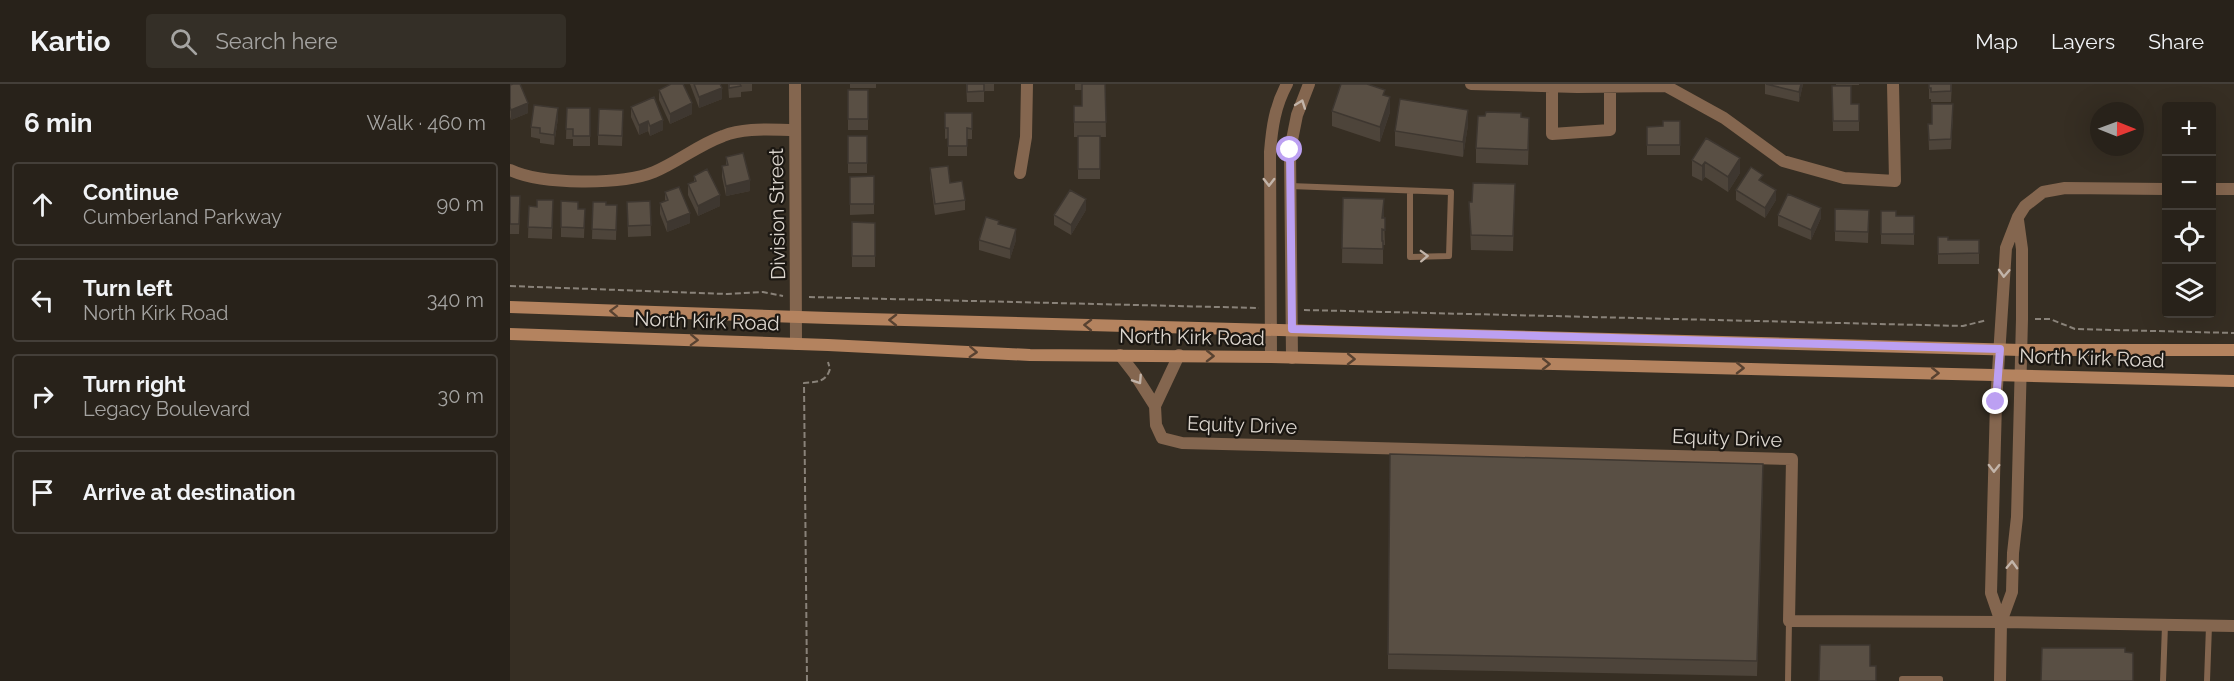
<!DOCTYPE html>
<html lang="en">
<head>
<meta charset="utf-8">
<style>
	body { margin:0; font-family:Raleway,sans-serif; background:#342f27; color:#f1f3f6 }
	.controls { position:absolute; right:18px; top:18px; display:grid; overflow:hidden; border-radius:6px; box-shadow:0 6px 24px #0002 }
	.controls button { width:54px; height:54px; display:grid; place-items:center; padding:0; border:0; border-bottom:2px solid #443f39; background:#28221a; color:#f1f3f6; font:30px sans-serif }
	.compass { position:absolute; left:1580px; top:18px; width:54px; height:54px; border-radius:50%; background:#28221a; box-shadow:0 6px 24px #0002; rotate:91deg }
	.stop { position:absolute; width:18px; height:18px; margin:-14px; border:4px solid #bca0f2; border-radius:50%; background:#fff }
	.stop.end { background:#bca0f2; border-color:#fff; box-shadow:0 2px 6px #0008 }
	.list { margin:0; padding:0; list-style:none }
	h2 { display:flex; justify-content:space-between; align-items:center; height:78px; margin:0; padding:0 24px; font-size:26px }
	h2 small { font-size:20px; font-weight:400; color:#a5a4a2 }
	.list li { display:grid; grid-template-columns:39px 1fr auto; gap:18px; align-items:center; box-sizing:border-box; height:84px; margin:0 12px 12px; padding:0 12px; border:2px solid #443f39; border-radius:6px }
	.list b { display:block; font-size:22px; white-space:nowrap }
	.list p { margin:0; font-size:20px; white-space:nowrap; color:#a5a4a2 }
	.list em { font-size:20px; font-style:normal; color:#a5a4a2 }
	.icon { flex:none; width:33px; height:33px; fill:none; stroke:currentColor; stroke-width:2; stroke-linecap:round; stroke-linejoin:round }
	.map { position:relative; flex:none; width:1724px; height:597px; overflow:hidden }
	header { display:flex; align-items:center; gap:36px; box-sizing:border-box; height:84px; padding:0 30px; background:#28221a; border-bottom:2px solid #443f39 }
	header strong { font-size:28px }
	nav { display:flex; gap:33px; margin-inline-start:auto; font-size:21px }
	.search { width:420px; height:54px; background:#342f27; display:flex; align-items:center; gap:15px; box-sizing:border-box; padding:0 21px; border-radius:6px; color:#a5a4a2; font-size:22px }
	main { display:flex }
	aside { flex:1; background:#28221a }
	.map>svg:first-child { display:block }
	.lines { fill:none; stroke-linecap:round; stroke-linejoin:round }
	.path { stroke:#898279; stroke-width:2; stroke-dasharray:6 3; stroke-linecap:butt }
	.lane { stroke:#84664f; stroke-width:6 }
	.street { stroke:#84664f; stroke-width:12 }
	.secondary { stroke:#b4835f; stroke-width:12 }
	.wall { fill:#4d443a }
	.shaded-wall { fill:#3e3730 }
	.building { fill:#594f44; stroke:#3e3730; stroke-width:1.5 }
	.oneway { stroke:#c2b4a9 }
	.oneway2 { stroke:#584231 }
	.route { stroke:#bca0f2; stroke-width:8 }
	.labels { text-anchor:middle; stroke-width:4.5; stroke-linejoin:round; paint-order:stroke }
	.street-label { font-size:20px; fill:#dcd6cf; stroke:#1b1712 }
</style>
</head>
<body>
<header>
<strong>Kartio</strong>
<div class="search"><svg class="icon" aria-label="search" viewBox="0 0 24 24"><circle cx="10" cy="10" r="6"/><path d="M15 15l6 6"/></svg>Search here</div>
<nav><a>Map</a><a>Layers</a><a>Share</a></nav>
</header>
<main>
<aside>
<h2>6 min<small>Walk · 460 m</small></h2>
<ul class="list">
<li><svg class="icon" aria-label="ahead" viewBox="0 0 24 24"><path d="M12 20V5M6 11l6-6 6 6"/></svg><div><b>Continue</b><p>Cumberland Parkway</p></div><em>90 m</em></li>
<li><svg class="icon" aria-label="left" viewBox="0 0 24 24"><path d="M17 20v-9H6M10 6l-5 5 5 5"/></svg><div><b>Turn left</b><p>North Kirk Road</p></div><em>340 m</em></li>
<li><svg class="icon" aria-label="right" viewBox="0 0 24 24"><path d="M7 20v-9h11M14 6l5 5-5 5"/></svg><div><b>Turn right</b><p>Legacy Boulevard</p></div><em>30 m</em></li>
<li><svg class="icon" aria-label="arrive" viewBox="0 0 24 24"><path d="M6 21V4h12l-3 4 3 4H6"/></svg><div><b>Arrive at destination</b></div></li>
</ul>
</aside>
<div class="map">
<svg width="1724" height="597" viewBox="0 0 1724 597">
	<rect width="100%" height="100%" fill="#362e23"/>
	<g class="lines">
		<path class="path" d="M0,202L217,210L253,208L273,212
			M299,213L749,224
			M794,226L1453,242L1477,236
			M1525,235H1540L1565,245L1724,249
			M297,597L294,299C307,298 316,298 320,285L318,278"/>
		<path class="lane" d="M780,102L941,108L939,172L900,173V107
			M1278,597L1279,537
			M1392,597V595H1430V597
			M1653,597L1655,541
			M1697,597L1699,542"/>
		<path class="street" d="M285,0L286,260
			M961,0L1067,3L1156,2L1214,34L1273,77L1334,94L1385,97L1383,0
			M1042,2V50L1100,46V3
			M0,86C31,101 112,101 144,88C168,78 188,61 213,52C235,43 262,46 285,46
			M510,89L516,53L517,0
			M1702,105H1724
			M610,271L624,289L645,322L646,341L652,354L672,359L1282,375L1279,537L1491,538L1724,542
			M761,273L760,68C762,43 765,22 777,0
			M782,274L780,66L787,31L799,0
			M645,322L669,271
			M1491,538L1481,509L1486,318L1496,164L1508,133L1515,122L1533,108L1555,104L1656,105
			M1490,597L1491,538L1502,508L1503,469L1507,433L1512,235V165L1508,136"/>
		<path class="secondary" d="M0,223L319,234L1511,266H1724
			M0,250L318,261L520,271L761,273L1724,297"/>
	</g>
	<path class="wall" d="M180,0H210L212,15L189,24Z
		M218,0H242V7L231,8V13L219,14Z
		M340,0H366V4H340Z
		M456,0H484V7H474V18H457Z
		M565,0H595L596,53H590V95H568V53H564V22H572V6H565Z
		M1255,0H1293L1289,18L1255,10Z
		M1326,0H1349V1H1326Z
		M1419,0H1442L1441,18H1421V15H1419Z
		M0,1L18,29L1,36L0,33Z
		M1322,2L1341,20H1349V47H1323Z
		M149,6L182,30L160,40L149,16Z
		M338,6H358V46H338Z
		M121,23L153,46L140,52L138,47L129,51L121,33Z
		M57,24H80V62H63V55H56Z
		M822,27L880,28L870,58L822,42Z
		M435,29H462V55H457V72H438V54L435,55Z
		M1443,30L1441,65L1419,66L1418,40H1422Z
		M1011,33L1019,49L1018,81L966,79V64Z
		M48,34L44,61L30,59V55L21,53V43Z
		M113,36L112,62L88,61V51Z
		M1170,37V71H1137V43L1153,42Z
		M958,41L953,73L885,62V47Z
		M338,52H357V89H338Z
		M1196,54L1230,89L1218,108L1195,93L1192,97L1182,92V76Z
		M216,73L240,107L216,112L212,93V82L216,81Z
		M420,84L440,99L455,116V126L425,131L420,94Z
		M184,92L210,122L188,132L178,111V100L184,98Z
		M364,92V130L340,131V93Z
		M1253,98L1266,116L1255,134L1226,116V106Z
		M1005,100L1003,167L961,166L959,118H962Z
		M155,108L180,139L157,148L150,130V119L155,117Z
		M0,112L10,123L9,150H0Z
		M833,114L874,131L875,161H873V180L832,179Z
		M43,116L42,155L18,154L19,122L27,123Z
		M51,117L68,125H75L74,154L51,153Z
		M140,117L141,152L118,153L117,118Z
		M83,118L96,121H107L106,156L82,155Z
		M1325,125L1359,126L1358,159L1325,157Z
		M576,126L561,151L544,141V131Z
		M1371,127L1386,132H1404V161L1371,160Z
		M1268,131L1311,134L1301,156L1268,142Z
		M342,138L365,139V183H342Z
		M489,140L506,156L500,175L469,166V156Z
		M1428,153L1438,156H1469V180H1428Z
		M1253,395L1247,592L878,585V570Z"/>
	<path class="shaded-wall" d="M1291,0H1293L1289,18V8Z
		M212,4V15L189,24V13Z
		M880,13V28L870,58V43Z
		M18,19V29L1,36V26Z
		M182,19V30L160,40V30Z
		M48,24V34L44,61V51Z
		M958,26V41L953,73V58Z
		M153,36V46L140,52V42Z
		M138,37V47L129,51V41Z
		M1230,74V89L1218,108V93Z
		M1195,78V93L1192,97V82Z
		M240,96V107L216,112V102Z
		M1266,106V116L1255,134V124Z
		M210,111V122L188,132V122Z
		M576,115V126L561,151V141Z
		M874,115V131L872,146V134Z
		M1311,124V134L1301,156V146Z
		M180,129V139L157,148V138Z
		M506,145V156L500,175V165Z"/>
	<path class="building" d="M3,0H10L18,19L1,26L0,23V1Z
		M161,0H173L182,19L160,30L149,6Z
		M184,0H210L212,4L189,13Z
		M219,0H230L231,2L219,4Z
		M457,0H474V7L457,8Z
		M572,0H595L596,38H564V22H572Z
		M831,0H857L875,6L873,11L880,13L870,43L822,27Z
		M1256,0H1291L1289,8Z
		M1419,0H1442H1441V7L1421,8V4H1419Z
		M1322,2H1341V20H1349V37H1323Z
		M338,6H358V35H338Z
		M144,13L153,36L140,42L138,37L129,41L121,23Z
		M890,15L958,26L953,58L885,47Z
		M1422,20H1443L1441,55L1419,56L1418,40H1422Z
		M24,21L48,24L44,51L30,49V44L21,43Z
		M57,24H80V52H63V45H56Z
		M89,25L113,26L112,52L88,51Z
		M976,28L1011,29V33L1019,34L1018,66L966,64L968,32H975Z
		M435,29H462V45L457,44V62H438V44H435Z
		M1153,37H1170V61H1137V43L1153,42Z
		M338,52H357V79H338Z
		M568,52H590V85H568Z
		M1196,54L1230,74L1218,93L1195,78L1192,82L1182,76Z
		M233,69L240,96L216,102L212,82L218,81L216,73Z
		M438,82L440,99L452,97L455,116L425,120L420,84Z
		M1241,83L1253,91L1249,96L1266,106L1255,124L1226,106Z
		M197,85L210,111L188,122L178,100L186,97L184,92Z
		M364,92V120H340V93Z
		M963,99L1005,100L1003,152L961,151L959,118H962Z
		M169,103L180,129L157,138L150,119L158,116L155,108Z
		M560,106L576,115L561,141L544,131Z
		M1278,110L1311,124L1301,146L1268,131Z
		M0,112H10L9,140H0Z
		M833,114L874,115L872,134H875V146L872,145V157H873V165L832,164Z
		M27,116H43L42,144L18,143L19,122L27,123Z
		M51,117L68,118V125H75L74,144L51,143Z
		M140,117L141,141L118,142L117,118Z
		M83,118H96V121H107L106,146L82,145Z
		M1325,125L1359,126L1358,148L1325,147Z
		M1371,127H1386V132H1404V150H1371Z
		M476,133L489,137L488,140L506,145L500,165L469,156Z
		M342,138L365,139V172H342Z
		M1428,153H1438V156H1469V169L1428,170Z
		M880,370L1253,380L1247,577L878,570Z
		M1310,561H1360V582H1366V597H1309Z
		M1532,564H1615V568L1623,569V597H1531Z"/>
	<defs><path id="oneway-chevron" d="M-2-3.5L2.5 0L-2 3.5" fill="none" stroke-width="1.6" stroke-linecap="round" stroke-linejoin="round" transform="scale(1.5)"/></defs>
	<g class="oneway">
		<use href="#oneway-chevron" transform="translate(791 20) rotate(-70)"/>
		<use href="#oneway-chevron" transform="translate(759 98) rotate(90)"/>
		<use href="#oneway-chevron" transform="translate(914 172) rotate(-2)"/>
		<use href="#oneway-chevron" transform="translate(1494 189) rotate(93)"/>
		<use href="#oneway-chevron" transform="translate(628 296) rotate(57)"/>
		<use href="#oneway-chevron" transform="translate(1484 384) rotate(91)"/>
		<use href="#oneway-chevron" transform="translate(1502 481) rotate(-88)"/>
	</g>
	<g class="oneway2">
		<use href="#oneway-chevron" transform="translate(104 227) rotate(-178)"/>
		<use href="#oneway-chevron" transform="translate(383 236) rotate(-179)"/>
		<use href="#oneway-chevron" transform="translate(578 241) rotate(-179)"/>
		<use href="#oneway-chevron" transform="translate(184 256) rotate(2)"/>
		<use href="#oneway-chevron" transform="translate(463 268) rotate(3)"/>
		<use href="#oneway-chevron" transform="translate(700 272) rotate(1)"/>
		<use href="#oneway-chevron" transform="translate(841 275) rotate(1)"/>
		<use href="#oneway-chevron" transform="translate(1036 280) rotate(1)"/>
		<use href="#oneway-chevron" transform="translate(1230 284) rotate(1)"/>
		<use href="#oneway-chevron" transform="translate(1425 289) rotate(1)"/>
	</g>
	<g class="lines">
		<path class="route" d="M780,66L782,245L1490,265L1486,318"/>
	</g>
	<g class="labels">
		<g class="street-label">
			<text transform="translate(267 130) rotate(-91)" y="7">Division Street</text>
			<text transform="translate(197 237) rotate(2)" y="7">North Kirk Road</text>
			<text transform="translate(682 253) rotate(1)" y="7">North Kirk Road</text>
			<text transform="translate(1582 274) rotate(2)" y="7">North Kirk Road</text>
			<text transform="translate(732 341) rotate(2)" y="7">Equity Drive</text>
			<text transform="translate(1217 354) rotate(2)" y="7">Equity Drive</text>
		</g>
	</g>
</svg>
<div class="controls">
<button>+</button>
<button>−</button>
<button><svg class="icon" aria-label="locate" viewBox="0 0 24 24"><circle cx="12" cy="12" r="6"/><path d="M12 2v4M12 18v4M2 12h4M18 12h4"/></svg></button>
<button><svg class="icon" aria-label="layers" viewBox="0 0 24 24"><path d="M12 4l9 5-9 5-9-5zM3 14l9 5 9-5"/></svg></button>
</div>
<svg class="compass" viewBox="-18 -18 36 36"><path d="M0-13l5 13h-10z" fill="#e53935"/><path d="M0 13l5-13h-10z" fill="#a5a4a2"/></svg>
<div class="stop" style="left:780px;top:66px"></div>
<div class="stop end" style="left:1486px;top:318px"></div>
</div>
</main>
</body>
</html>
